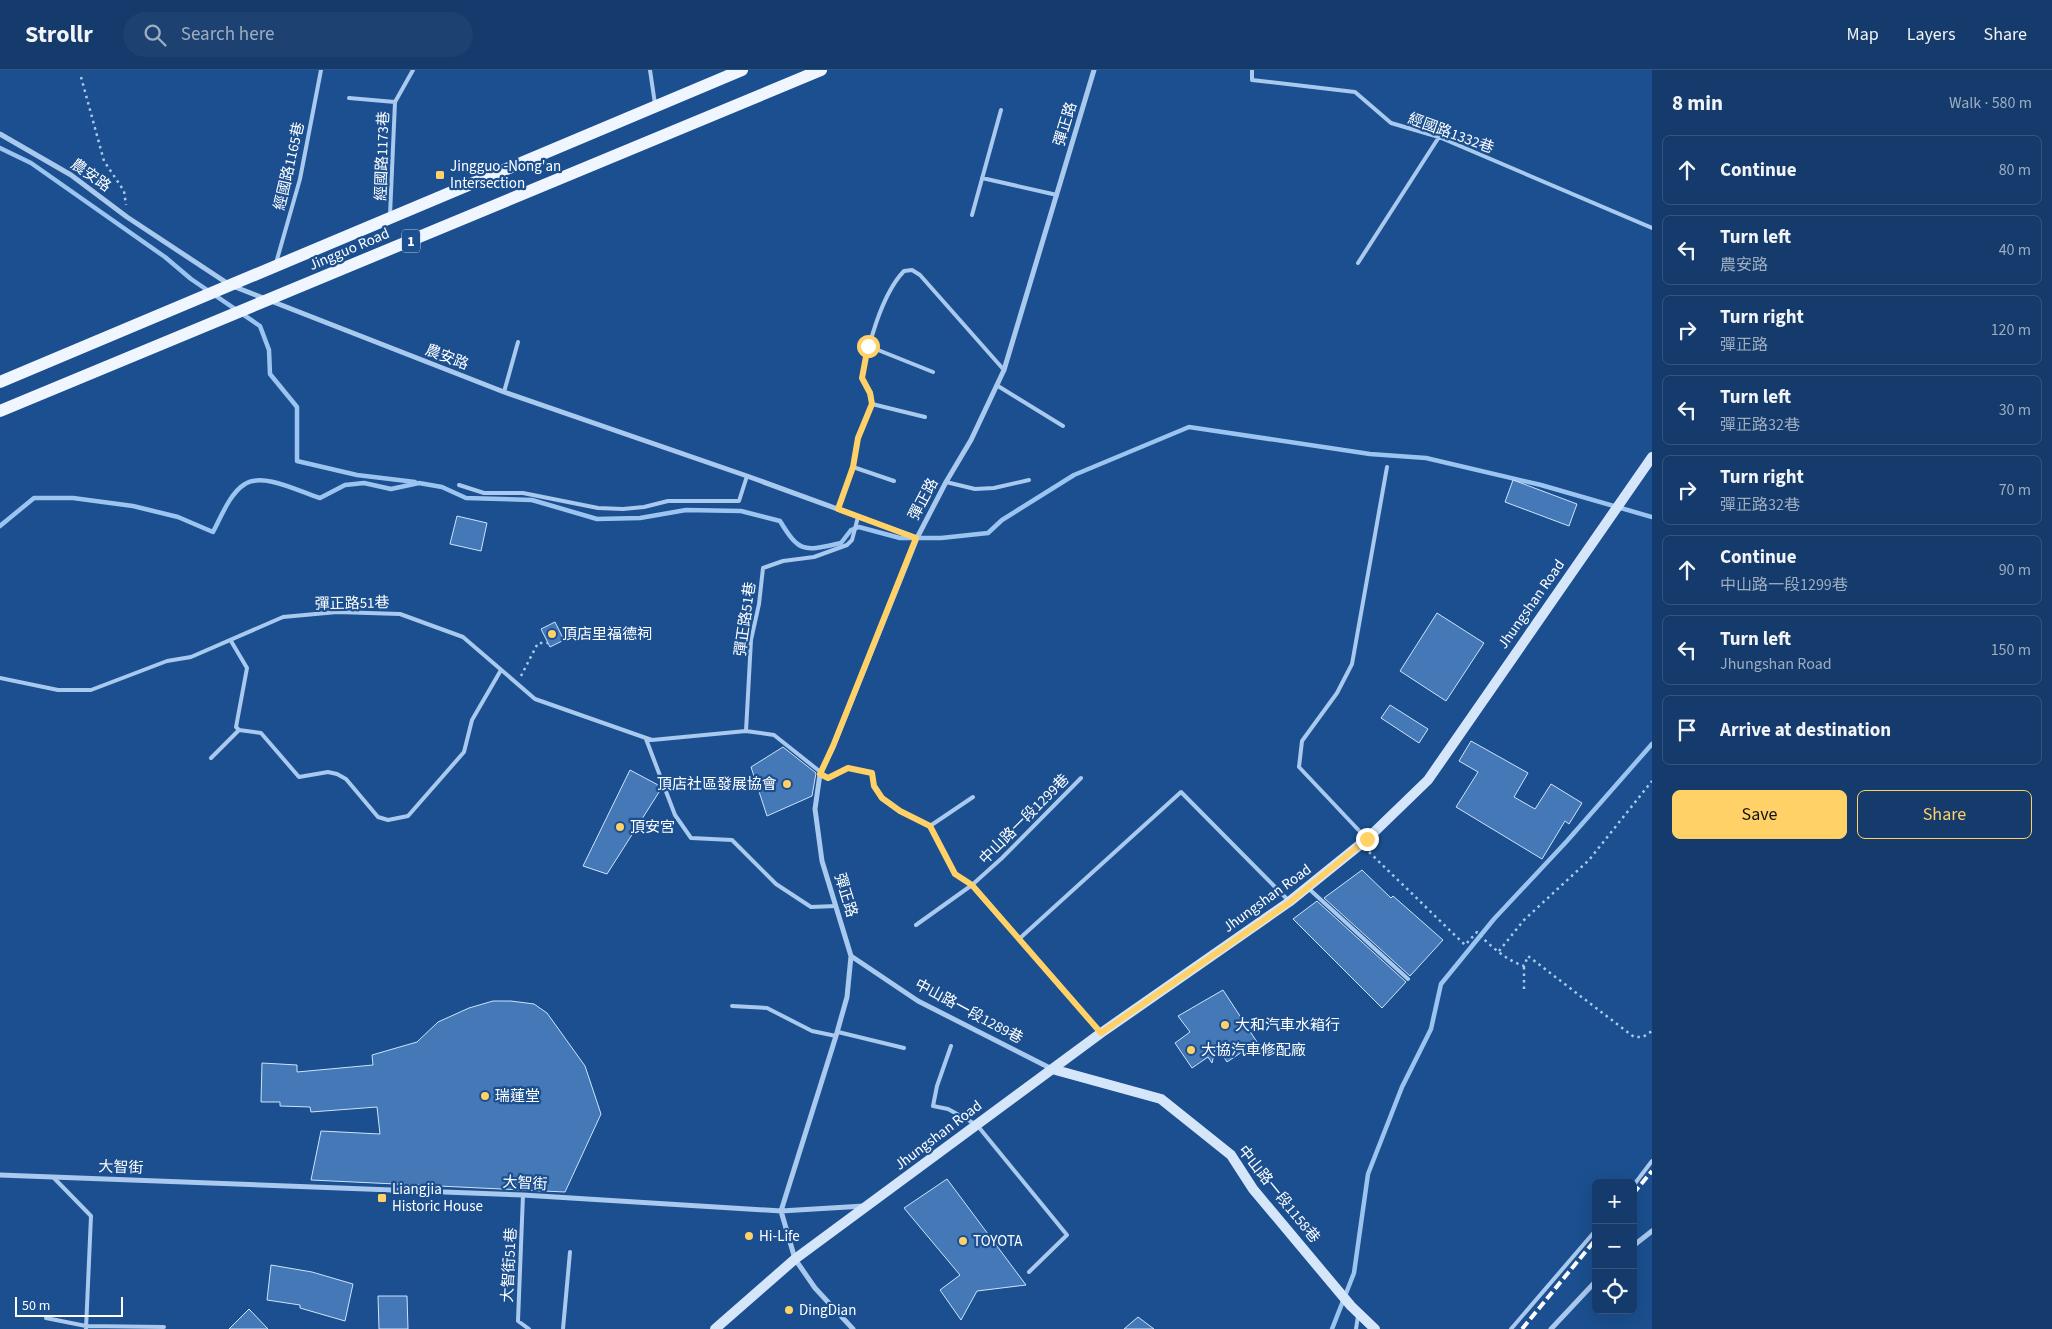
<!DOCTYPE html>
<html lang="en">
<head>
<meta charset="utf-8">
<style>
	body { margin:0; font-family:"Source Sans 3","Noto Sans TC",sans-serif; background:#1d4271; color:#f1f3f6 }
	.controls { position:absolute; right:15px; bottom:15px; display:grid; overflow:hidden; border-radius:8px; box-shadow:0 5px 20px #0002 }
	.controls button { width:45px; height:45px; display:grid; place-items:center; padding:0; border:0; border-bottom:1px solid #33557e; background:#143b6b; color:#f1f3f6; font:25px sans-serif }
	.scale { position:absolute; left:15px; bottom:12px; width:108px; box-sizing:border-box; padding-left:5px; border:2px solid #fff; border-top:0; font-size:14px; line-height:18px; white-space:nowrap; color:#fff; -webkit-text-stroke:4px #1b4f8f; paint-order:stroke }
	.stop { position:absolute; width:15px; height:15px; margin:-11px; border:4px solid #ffd166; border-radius:50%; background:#fff }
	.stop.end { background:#ffd166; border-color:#fff; box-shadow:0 1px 5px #0008 }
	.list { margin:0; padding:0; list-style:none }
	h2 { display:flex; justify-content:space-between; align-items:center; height:65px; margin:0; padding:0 20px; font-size:21px }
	h2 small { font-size:16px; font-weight:400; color:#9dadc1 }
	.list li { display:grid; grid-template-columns:32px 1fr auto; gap:15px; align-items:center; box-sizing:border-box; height:70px; margin:0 10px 10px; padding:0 10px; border:1px solid #33557e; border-radius:8px }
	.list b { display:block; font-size:19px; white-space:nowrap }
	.list p { margin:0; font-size:16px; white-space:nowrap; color:#9dadc1 }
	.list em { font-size:16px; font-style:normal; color:#9dadc1 }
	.actions { display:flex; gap:10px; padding:15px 20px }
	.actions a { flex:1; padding:11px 0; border:1px solid #ffd166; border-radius:8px; text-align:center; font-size:18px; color:#ffd166 }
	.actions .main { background:#ffd166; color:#111 }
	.icon { flex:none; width:28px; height:28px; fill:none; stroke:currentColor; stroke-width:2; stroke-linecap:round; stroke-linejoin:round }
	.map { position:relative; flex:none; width:1652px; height:1259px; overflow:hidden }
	header { display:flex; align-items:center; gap:30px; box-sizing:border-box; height:70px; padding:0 25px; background:#143b6b; border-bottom:1px solid #33557e }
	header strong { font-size:24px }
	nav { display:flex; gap:28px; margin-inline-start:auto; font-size:18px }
	.search { width:350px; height:45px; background:#1d4271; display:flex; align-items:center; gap:12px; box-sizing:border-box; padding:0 18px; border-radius:28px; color:#9dadc1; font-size:19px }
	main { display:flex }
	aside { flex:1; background:#143b6b }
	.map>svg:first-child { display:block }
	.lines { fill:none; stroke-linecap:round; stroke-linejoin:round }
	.stream { stroke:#9cc4f0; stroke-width:4.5 }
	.building { fill:#4478b7; stroke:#cfe3fa }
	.path { stroke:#a9c9ee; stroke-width:2.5; stroke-dasharray:2.5 4; stroke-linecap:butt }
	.lane { stroke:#a9c9ee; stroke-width:4 }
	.street { stroke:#a9c9ee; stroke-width:5 }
	.secondary { stroke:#d6e6fa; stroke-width:10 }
	.primary { stroke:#f0f6ff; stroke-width:12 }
	.rail { stroke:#fff; stroke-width:4; stroke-dasharray:9 4; stroke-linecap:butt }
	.route { stroke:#ffd166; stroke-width:6 }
	.poi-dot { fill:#ffd166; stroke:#1b4f8f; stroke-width:2 }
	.labels { text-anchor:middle; stroke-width:4.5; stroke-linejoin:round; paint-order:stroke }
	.shield { fill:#1b4f8f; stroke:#bbcadd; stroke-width:1 }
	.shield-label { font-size:14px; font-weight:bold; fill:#fff }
	.street-label { font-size:15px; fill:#fff; stroke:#1b4f8f }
	.poi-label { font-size:15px; fill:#fff; stroke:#1b4f8f; text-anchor:start }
</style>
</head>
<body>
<header>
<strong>Strollr</strong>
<div class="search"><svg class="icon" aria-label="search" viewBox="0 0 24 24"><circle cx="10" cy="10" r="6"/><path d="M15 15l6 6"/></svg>Search here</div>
<nav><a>Map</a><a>Layers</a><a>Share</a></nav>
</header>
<main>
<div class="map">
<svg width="1652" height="1259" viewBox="0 0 1652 1259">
	<rect width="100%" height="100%" fill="#1b4f8f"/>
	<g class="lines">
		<path class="stream" d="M0,78L31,93L165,187L191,209L260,256L269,280L270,304L297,337V391L357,405L415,412
			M0,456L34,428H73L133,436L178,447L213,462C221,447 230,423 245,414C263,402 300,422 320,428L345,415L364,413L391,419L419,413L442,417L466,428L532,430L597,449L640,448L686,440L741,441L780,451C800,484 804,481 841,473L851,460L859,457L900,468H941L988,463L1002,450L1074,405L1189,357L1370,384L1426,388L1541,415L1652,447
			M1332,1259L1354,1203L1368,1104L1402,1017L1431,959L1441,914L1494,849L1567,771L1652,674"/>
	</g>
	<path class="building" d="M1513,410L1577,434L1569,456L1505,432Z
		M457,446L487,453L481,481L450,474Z
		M1437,543L1484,573L1446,631L1400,601Z
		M555,552L564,570L550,577L541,559Z
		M1390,635L1428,659L1419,673L1381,648Z
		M1471,671L1528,703L1514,727L1535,739L1551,714L1582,733L1569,754L1565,751L1542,789L1456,737L1478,702L1459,691Z
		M783,677L816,703L812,726L767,746L751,697Z
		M630,700L660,716L661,719L607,804L583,796Z
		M1362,800L1391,828L1393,826L1443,870L1410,906L1324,828Z
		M1317,831L1406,912L1382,938L1293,849Z
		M1223,920L1257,972L1227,992L1216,975L1212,993L1208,987L1192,998L1175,973L1190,962L1178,946Z
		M493,931H511L534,934L547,943L585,996L601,1044L565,1122L311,1110L321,1061L380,1064L377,1037L311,1042L310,1037L280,1036V1032H261L262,993L297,995V1002L373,995L372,985L417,972L438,952L469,938Z
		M947,1109L1026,1215L977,1221L961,1250L940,1220L960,1205L904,1138Z
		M271,1195L312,1202L353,1214L345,1251L300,1238V1235L267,1230Z
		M378,1226H407L408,1259H379Z
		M249,1239L268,1259H229Z
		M1138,1247L1154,1259H1124Z"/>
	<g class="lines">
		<path class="path" d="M81,7L104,91L124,121L126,135
			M521,606L538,573H548
			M1369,782L1465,875L1477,862C1489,875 1507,891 1524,896L1528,886L1634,967H1643L1652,961
			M1499,881L1524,850L1589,790L1652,711
			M1524,919V896"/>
		<path class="lane" d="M650,0L655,34
			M1252,0V10L1355,22L1391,53L1439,67L1652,158
			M349,28L395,32
			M982,108L1057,125
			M390,145L395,32L413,0
			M972,145L1001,40
			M276,193L300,109L321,0
			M1358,193L1439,67
			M868,276L933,302
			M998,316L1063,356
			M504,322L518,272
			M872,334L925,347
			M853,397L894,411
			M946,412L975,419L994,418L1029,410
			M459,415L484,423H523L598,438L623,439L644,437L668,431H739L747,406
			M838,439L853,397L858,368L872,334L871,323L862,308C868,276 881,225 904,201L912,200L920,205L1004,300
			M231,571L247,598L236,657L239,660L261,663L299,707L328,702L337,704L346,709L378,747L388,750L408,746L464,682L472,650L501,600
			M0,608L58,620H91L167,591L191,587L283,547L337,542L400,544L463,567L535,629L646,668L652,670L746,661L774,665L828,708L848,698L872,703L874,716L882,728L900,741L930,756L955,804L972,815L916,855
			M746,661L751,570L759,534L763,498L783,491L814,487L847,475L852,470L858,447
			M646,669L675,745L691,768L732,770L776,814L811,837L836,836
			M211,688L239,660
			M1081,708L1002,788L972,815L1100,961
			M930,756L973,727
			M1366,768L1299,697L1302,671L1337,623L1352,594L1387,397
			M1308,818L1408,909
			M1019,869L1181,722L1289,831
			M732,936L767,938L812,961L836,966
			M838,962L904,978
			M951,976L937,1016L933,1036L948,1039L977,1055L1067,1165L1029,1202
			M53,1107L91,1146L86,1259
			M1633,1116L1652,1091
			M523,1125L518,1251L529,1259
			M46,1248L86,1256L164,1257
			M563,1259L570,1182
			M1356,1259L1358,1246
			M1511,1259L1596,1160"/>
		<path class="street" d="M0,64L71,105L127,147L230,215L504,322L747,406L917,468
			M851,886L918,931L1052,999
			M0,1105L523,1125L781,1141L864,1136
			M1633,1176L1652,1161
			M853,1259L815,1218L795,1189L781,1141L836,966L847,927L851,886L822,791L815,739L820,704L833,677L917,468L946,412L971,370L1004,300L1094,0
			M1551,1259L1596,1211"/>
		<path class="secondary" d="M1052,999L1161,1029L1231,1085L1253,1119L1351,1236L1375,1259
			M715,1259L795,1189L1101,963L1289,832L1367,769L1428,710L1652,387"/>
		<path class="primary" d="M0,312L742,0
			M0,341L821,0"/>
		<path class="rail" d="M1633,1124L1652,1101
			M1522,1259L1596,1169"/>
	</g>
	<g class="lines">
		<path class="route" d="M868,276L862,308L870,323L872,334L858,368L853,397L838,439L916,468L833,676L820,704L828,708L848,698L872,703L874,716L882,728L900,741L930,756L955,804L972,815L1101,963L1290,832L1367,769"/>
	</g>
	<g class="poi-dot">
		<rect x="435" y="100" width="10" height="10" rx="2.5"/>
		<circle cx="552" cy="564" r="5"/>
		<circle cx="787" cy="714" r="5"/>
		<circle cx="620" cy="757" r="5"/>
		<circle cx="1225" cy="955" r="5"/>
		<circle cx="1191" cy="980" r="5"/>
		<circle cx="485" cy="1026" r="5"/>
		<rect x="377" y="1123" width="10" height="10" rx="2.5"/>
		<circle cx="749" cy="1166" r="5"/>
		<circle cx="963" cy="1171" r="5"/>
		<circle cx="789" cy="1240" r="5"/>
	</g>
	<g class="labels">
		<rect class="shield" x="402" y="159.5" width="18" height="23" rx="4"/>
		<g class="shield-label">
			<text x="411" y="176">1</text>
		</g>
		<g class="street-label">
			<text transform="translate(1065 54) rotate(-73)" y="5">彈正路</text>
			<text transform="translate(1451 63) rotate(20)" y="5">經國路1332巷</text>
			<text transform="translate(382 86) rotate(-88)" y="5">經國路1173巷</text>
			<text transform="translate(289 96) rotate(-77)" y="5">經國路1165巷</text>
			<text transform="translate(91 105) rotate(35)" y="5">農安路</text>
			<text transform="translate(349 179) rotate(-23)" y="5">Jingguo Road</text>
			<text transform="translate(447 287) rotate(21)" y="5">農安路</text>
			<text transform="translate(923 429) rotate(-62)" y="5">彈正路</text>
			<text transform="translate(352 533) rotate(-1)" y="5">彈正路51巷</text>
			<text transform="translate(1531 534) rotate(-55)" y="5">Jhungshan Road</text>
			<text transform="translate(745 549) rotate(-82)" y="5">彈正路51巷</text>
			<text transform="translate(1024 749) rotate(-45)" y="5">中山路一段1299巷</text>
			<text transform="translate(846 825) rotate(73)" y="5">彈正路</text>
			<text transform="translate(1267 828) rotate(-36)" y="5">Jhungshan Road</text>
			<text transform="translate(969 941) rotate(28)" y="5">中山路一段1289巷</text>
			<text transform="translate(938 1065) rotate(-37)" y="5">Jhungshan Road</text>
			<text transform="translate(121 1097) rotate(2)" y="5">大智街</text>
			<text transform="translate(525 1113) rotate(3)" y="5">大智街</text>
			<text transform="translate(1279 1124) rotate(51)" y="5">中山路一段1158巷</text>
			<text transform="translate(509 1195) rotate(-87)" y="5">大智街51巷</text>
		</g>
		<g class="poi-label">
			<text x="450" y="101">Jingguo -Nong'an<tspan x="450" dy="17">Intersection</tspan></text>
			<text x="562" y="569">頂店里福德祠</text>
			<text x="777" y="719" text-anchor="end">頂店社區發展協會</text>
			<text x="630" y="762">頂安宮</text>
			<text x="1235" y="960">大和汽車水箱行</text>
			<text x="1201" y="985">大協汽車修配廠</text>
			<text x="495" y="1031">瑞蓮堂</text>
			<text x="392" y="1124">Liangjia<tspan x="392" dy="17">Historic House</tspan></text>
			<text x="759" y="1171">Hi-Life</text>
			<text x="973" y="1176">TOYOTA</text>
			<text x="799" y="1245">DingDian</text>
		</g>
	</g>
</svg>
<div class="controls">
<button>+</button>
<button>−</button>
<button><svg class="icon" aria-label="locate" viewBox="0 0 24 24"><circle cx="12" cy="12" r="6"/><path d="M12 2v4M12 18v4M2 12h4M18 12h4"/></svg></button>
</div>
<div class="scale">50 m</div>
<div class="stop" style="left:868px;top:276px"></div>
<div class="stop end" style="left:1367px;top:769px"></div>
</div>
<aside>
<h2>8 min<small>Walk · 580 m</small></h2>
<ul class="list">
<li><svg class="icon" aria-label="ahead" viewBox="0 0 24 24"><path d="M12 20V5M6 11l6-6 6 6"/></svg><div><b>Continue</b></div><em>80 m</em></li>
<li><svg class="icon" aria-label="left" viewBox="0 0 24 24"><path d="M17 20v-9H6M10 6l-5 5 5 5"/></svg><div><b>Turn left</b><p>農安路</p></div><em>40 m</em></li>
<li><svg class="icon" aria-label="right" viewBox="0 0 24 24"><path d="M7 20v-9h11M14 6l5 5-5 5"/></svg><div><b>Turn right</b><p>彈正路</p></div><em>120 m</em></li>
<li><svg class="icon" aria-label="left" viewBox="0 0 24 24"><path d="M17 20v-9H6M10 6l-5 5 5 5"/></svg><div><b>Turn left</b><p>彈正路32巷</p></div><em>30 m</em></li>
<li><svg class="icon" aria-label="right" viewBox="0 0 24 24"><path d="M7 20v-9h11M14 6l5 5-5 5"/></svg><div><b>Turn right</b><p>彈正路32巷</p></div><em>70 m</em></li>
<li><svg class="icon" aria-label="ahead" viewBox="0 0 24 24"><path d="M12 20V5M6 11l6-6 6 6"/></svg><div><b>Continue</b><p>中山路一段1299巷</p></div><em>90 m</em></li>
<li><svg class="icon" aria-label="left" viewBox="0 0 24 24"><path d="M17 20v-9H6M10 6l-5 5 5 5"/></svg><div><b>Turn left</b><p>Jhungshan Road</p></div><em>150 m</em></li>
<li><svg class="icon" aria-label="arrive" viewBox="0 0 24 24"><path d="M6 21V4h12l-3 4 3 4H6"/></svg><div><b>Arrive at destination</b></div></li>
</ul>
<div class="actions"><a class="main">Save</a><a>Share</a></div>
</aside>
</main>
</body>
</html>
